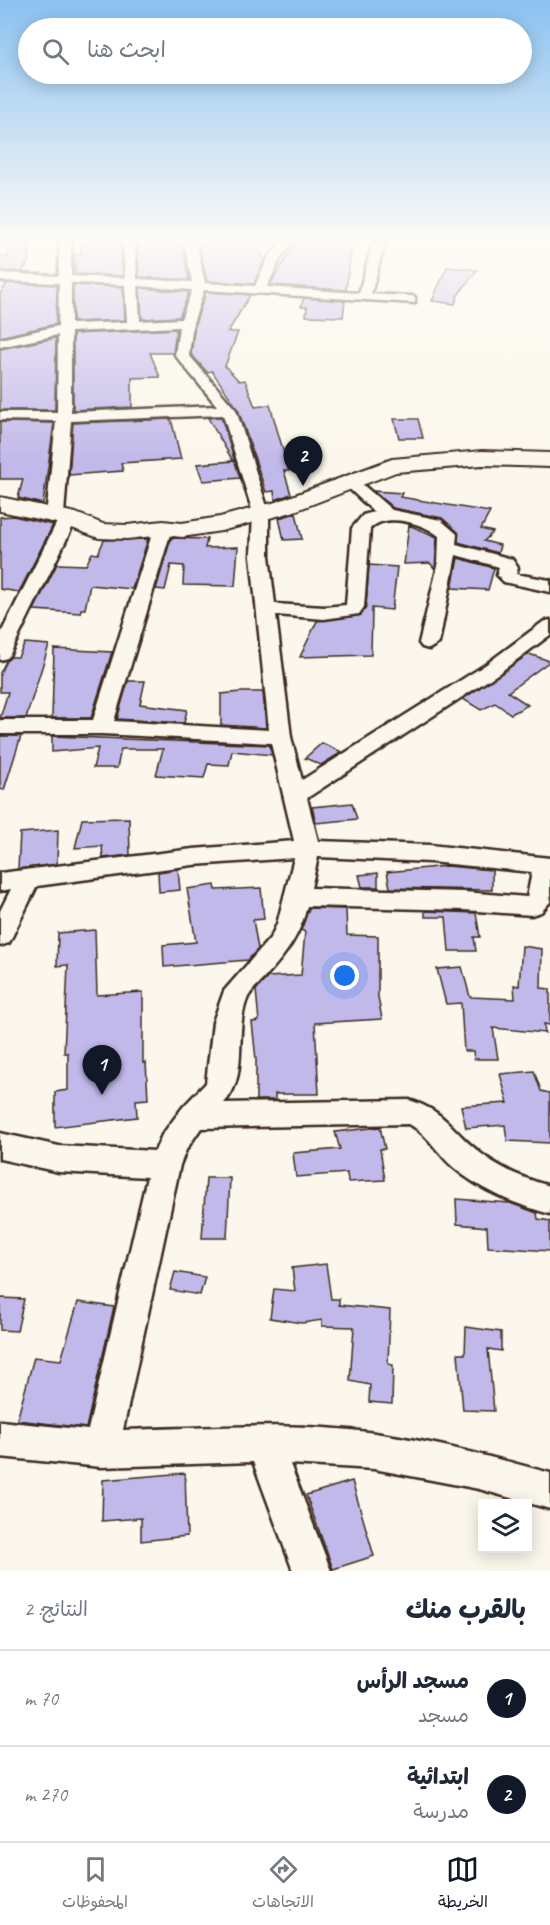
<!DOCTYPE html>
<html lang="ar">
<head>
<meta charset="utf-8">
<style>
	body { margin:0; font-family:Caveat,"Playpen Sans Arabic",sans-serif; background:#f6f6f7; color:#1f2937; direction:rtl }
	.controls { position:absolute; right:18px; bottom:18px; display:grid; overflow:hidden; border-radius:0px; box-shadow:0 3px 15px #0003 }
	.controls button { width:54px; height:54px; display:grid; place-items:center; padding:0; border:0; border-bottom:2px solid #e0e1e3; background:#fff; color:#1f2937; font:30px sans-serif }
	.you { position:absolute; left:345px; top:976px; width:21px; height:21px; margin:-15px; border:4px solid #fff; border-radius:50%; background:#1a73e8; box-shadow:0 0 0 9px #1a73e833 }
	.badge { display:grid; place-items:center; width:39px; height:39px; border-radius:50%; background:#111827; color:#fff; font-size:20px; font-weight:700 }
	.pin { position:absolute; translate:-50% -50px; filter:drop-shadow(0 2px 3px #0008) }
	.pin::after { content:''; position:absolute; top:32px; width:21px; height:18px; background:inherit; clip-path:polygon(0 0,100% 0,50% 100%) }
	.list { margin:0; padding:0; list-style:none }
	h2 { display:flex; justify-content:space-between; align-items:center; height:78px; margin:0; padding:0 24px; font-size:26px }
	h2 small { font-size:20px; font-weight:400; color:#747a83 }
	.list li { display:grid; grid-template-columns:39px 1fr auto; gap:18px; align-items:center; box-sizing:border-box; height:96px; padding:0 24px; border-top:2px solid #e0e1e3 }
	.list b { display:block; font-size:22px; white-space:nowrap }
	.list p { margin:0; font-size:20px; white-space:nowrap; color:#747a83 }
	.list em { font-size:20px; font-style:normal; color:#747a83 }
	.icon { flex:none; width:33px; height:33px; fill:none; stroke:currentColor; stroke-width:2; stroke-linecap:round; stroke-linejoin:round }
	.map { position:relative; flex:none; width:550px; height:1571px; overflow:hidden; direction:ltr }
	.search { position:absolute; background:#fff; box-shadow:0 3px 15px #0003; left:18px; right:18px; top:18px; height:66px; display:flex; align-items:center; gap:15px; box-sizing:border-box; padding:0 21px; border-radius:33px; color:#747a83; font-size:22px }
	.sheet { height:270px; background:#fff }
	nav { display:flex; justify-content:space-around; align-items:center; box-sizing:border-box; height:84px; border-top:2px solid #e0e1e3; background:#fff; font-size:16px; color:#747a83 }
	nav a { display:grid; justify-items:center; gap:3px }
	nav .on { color:#111827 }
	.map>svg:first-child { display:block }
	.building { fill:#c2b9eb; stroke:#3b2a1e; stroke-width:1.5 }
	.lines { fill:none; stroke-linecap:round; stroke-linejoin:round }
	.street-casing { stroke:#3b2a1e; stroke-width:5 }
	.secondary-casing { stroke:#3b2a1e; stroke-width:4 }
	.street { fill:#fbf7ec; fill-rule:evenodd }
	.secondary { fill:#fbf7ec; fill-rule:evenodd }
</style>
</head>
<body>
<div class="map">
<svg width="550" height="1571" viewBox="0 0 550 1571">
	<rect width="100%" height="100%" fill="#fbf7ec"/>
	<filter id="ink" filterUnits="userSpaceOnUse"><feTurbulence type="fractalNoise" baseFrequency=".0167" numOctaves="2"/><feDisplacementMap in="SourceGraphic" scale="12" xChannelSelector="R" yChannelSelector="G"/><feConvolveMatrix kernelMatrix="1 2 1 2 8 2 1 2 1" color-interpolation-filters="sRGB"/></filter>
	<g filter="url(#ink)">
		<path class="building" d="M10,242H30L29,261L22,272L0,271V257H8Z
			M81,242H121L123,276L75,274L74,254H81Z
			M137,242H182L189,280L139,277Z
			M198,242H257L264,261L254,284L207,281Z
			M309,242H352L346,290L270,285L295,244H308Z
			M447,267L477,270L458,295L455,304L432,301Z
			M7,283L57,285L56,324L0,337V294Z
			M73,285L123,287L125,320L73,322Z
			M140,288L189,292L179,317L142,319Z
			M206,292L250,295L228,332H238L225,366L239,381L245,380L255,407L270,405L289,471H284L291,494L275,500L274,491L266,492L238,409L212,371L207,372L191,354L195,324Z
			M304,298L345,301L343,317L306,316L307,307H301Z
			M176,329L173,353H150L160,377L132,378V407L73,410V334Z
			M56,338L55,410H0V349Z
			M221,417L240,478L203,481L197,464L233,461L208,418Z
			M171,419L181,459L121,463L123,471L69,475L73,423Z
			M394,419H418L423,438H399Z
			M0,422L54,423L43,504L18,498L23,479H0Z
			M373,491L402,493L400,497L490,512L481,529L493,532L484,541L500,545L498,553L458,542V532L442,518L393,508Z
			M296,513L302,539L284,540L279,518Z
			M13,516L53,525L19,592L0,589V517Z
			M409,525L437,537L435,569L430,563L404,564Z
			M171,538L207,539L205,548L238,547L235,586L183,585L184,566L171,565L165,590L156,589Z
			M148,539L132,589L90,585L85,609H81L80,613L34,610L57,564L86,565L92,553L98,554L104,540Z
			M458,558L494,568L488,590L452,588Z
			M369,565L397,567L392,610L372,608L371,655L300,657L317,621L361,615L366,607Z
			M25,643L49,645L26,718H0L8,692H0V673L6,661L11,657H18Z
			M54,649L112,652L91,718H52Z
			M529,654L550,661L508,692L528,705L511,714L495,703L481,710L463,699Z
			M128,681H145L140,704L187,710L184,723L117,719Z
			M241,692H263L266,728L221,725V694Z
			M0,736H21L4,790L0,789Z
			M52,736L269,745L272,755L232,751L229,765L208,764L204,778L156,775L163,749H121L117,768H93L98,748L52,752Z
			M322,743L342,752L321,765L305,758Z
			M352,803L357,819L316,823L312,807Z
			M129,818L130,855L103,858L102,846L75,848L82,819Z
			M58,830L57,864L18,869L20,833Z
			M447,866L492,870V890L390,888L387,872Z
			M178,869L180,890L159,892L158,872Z
			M378,873V887H362L359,875Z
			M215,885L216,890L261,888L264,919L253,920L258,949L248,960L164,967L163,945L196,942L187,889Z
			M309,908L346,909L347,935L378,936V997L382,1019L315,1023L319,1094H275V1100H256V1060L252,1022L259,1021L256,990L268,977L301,975L305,932L301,930Z
			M425,911L476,913L480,937H474L476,951H449L446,917H425Z
			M95,930L97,995L143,992V1063L146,1062L148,1099L136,1100L137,1117L55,1127V1092L68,1090V1053H64L68,965L57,966L58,933Z
			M522,946L542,949L541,988L550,989V1025L544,1024L545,1033L493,1028L498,1059H474L473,1051H464L461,1003L446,1004L437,969L462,967L470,997L515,999L514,985L519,986Z
			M534,1071L541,1091L550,1093V1143L507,1141L505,1125L466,1128L461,1106L508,1103L500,1074Z
			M380,1127L385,1149H380L385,1180L348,1182L347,1173L296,1177L293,1153L340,1149L335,1132Z
			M206,1178H230L227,1238H202Z
			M456,1199L510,1203L537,1213L538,1219L550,1221V1251L488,1247L487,1227L457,1224Z
			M326,1264L331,1299H339V1305L390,1310L388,1364L393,1365L392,1404L369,1402L370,1385L350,1381L354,1327L322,1326V1320L302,1323L270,1318L274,1289L295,1291L292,1268Z
			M175,1272L205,1277L200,1295L170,1290Z
			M0,1298L24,1299L17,1331L0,1330Z
			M78,1302L114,1307L86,1428L17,1420L34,1357L61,1360Z
			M466,1327L501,1332V1351L488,1349L494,1411L463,1410L458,1354H465Z
			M185,1473L187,1536L141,1541V1518L102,1521L103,1480Z
			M352,1481L374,1556L333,1569L306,1495Z"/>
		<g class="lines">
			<g class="street-casing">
				<path id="street" d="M59,242H71V276L125,278L123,242H135L137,279L192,282L184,242H196L205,283L255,286L268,258L281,242H293L280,259L267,287L359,293L373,242H385L371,294L411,296L415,297V303L204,290L193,323L189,355L236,410L269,513V556L275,604L324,607L346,605L352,528L363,515L374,512L341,481L349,476L355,478L392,510L441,520L457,534L456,544L512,559L518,568L516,574L550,580V592L504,582L497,575L499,567L456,555L439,643L429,649L422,647L419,643L438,565L439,536C423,523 385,512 370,529L364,607L359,614L324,619L276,615L291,737L302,780L485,665L543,622L550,620V635L499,673L307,798L318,841L430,845L550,858V902L541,912L532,915L464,910L307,906C300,936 286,954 266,976C260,983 252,990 248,997C233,1030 250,1076 224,1103L409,1100C442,1110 448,1125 472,1146C494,1166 521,1178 550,1186V1214C515,1204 481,1191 453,1167C437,1153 428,1134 409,1124L201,1128L186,1150L180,1165L123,1430C207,1428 292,1421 375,1433C435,1442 492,1457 550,1473V1509L479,1489L374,1469L290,1464L331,1571H293L253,1462L101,1467L0,1457V1421L88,1430L147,1177L59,1172L0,1159V1133L59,1146L155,1151L162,1135L183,1107L206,1083L213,1022L224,991L271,937L277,924L294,858L193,865L37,886L9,943L0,946V911L11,889L0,891V873L193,849L294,841L271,743L102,734H0V720H93L154,528L163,523L172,528L114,721L269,730L251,556L253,513L223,415L71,421L64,514H74L77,518L10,654L7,658L0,660V635L58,520H49L46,516L56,421L0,420V412H57L58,335L0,347V339L58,326L59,283L0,281V273L59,276ZM71,283L125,285L127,322L71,324ZM138,286L192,290L181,319L140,321ZM179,327L175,355L217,406L71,412V332ZM318,857L430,862L532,872L527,897L464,892L311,888Z"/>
			</g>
			<g class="secondary-casing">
				<path id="secondary" d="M482,451L550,453V467L482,465L396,472L292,512L221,531L182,537L163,535L127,539L99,538L61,524L0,511V497L76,513L103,524L127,525L163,521L182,523L220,517L276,502L392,459Z"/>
			</g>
			<use href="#street" class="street"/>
			<use href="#secondary" class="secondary"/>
		</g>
	</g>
	<linearGradient id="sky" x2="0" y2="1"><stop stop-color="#8bc1f1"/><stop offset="0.52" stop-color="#fdfbf6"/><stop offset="1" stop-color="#fdfbf6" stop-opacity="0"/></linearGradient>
	<rect width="550" height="462" fill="url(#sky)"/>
</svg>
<div class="controls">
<button><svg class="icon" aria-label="layers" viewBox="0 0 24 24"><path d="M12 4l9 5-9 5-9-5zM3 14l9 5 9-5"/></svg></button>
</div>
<div class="you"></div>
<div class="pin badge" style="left:102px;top:1095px">1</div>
<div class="pin badge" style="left:303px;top:486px">2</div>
<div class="search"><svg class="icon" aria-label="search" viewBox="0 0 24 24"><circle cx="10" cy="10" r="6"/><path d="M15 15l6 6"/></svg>ابحث هنا</div>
</div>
<section class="sheet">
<h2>بالقرب منك<small>النتائج: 2</small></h2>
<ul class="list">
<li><span class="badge">1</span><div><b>مسجد الرأس</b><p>مسجد</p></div><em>70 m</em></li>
<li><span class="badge">2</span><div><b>ابتدائية</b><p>مدرسة</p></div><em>270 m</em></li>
</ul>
</section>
<nav>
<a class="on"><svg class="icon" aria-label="map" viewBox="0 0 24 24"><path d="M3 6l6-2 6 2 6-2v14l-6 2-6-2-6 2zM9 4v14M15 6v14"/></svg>الخريطة</a>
<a><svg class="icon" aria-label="directions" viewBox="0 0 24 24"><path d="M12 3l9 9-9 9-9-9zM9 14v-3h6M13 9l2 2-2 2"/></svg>الاتجاهات</a>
<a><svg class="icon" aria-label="saved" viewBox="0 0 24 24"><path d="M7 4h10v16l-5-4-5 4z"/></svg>المحفوظات</a>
</nav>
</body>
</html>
